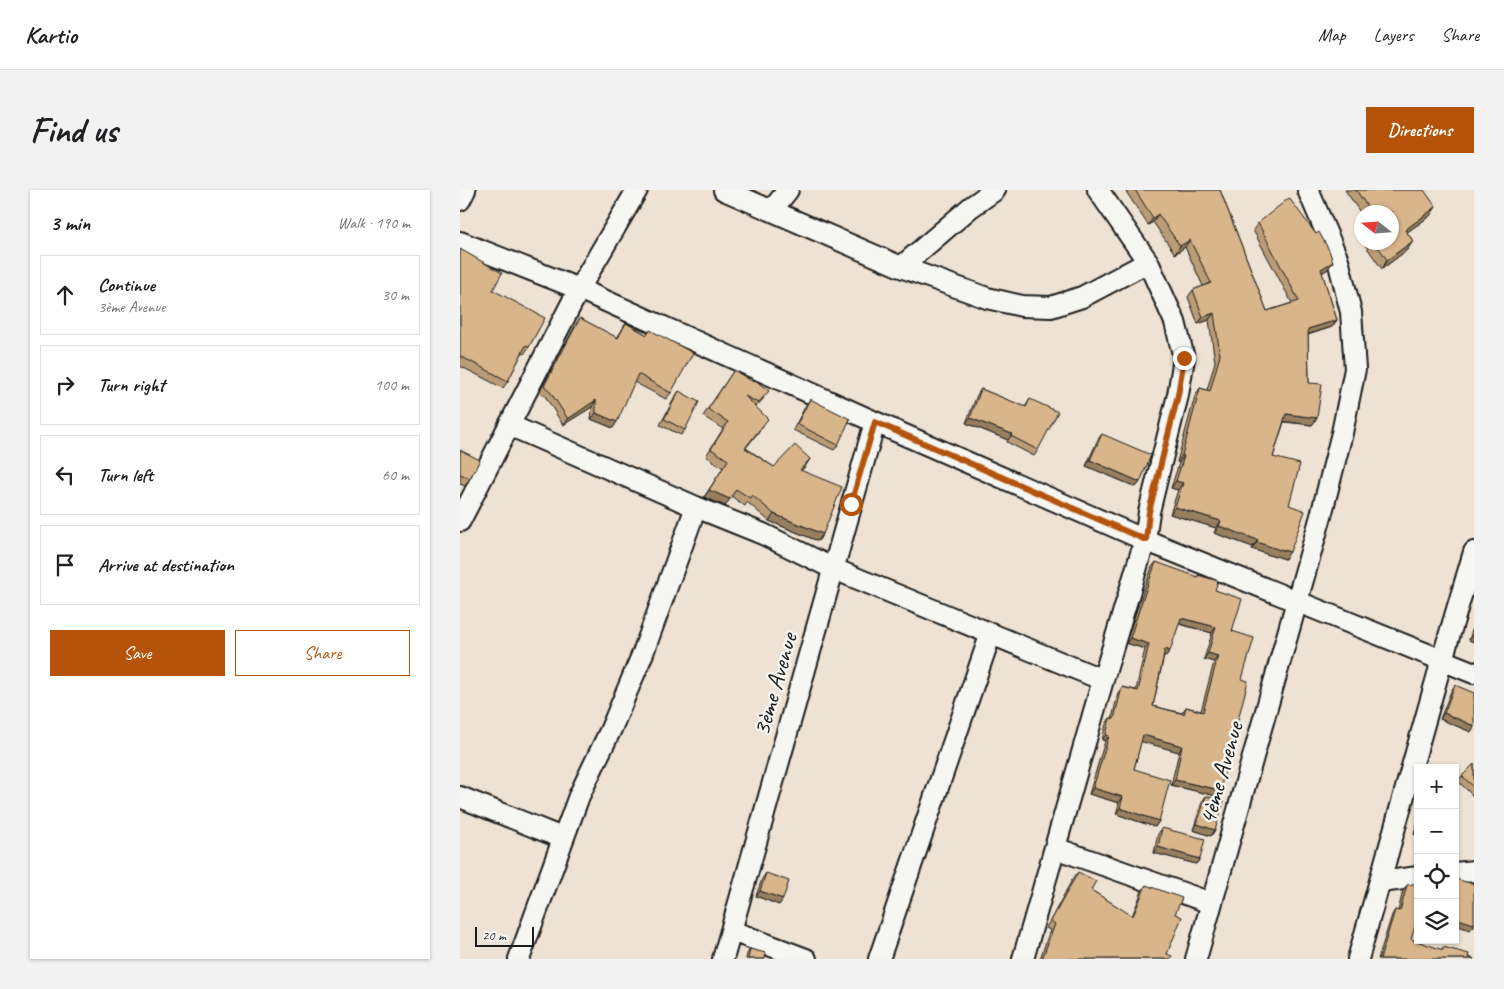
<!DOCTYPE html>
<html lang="en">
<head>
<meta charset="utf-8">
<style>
	body { margin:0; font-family:Caveat,sans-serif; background:#f2f2f2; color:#202124 }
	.controls { position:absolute; right:15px; bottom:15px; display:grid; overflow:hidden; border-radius:0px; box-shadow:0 1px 4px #0004 }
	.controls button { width:45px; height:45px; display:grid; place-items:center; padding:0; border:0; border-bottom:1px solid #e0e0e0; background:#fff; color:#202124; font:25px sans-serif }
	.compass { position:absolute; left:894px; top:15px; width:45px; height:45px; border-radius:50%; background:#fff; box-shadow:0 1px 4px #0004; rotate:287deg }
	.scale { position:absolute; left:15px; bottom:12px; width:59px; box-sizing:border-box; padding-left:5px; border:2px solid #1c1c1c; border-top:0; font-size:14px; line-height:18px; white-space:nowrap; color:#1c1c1c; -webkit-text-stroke:4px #f6f6f2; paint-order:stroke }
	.stop { position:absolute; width:15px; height:15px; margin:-11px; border:4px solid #b45309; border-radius:50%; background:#fff }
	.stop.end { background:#b45309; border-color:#fff; box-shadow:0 1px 5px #0008 }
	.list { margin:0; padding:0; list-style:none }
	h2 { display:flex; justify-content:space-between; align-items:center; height:65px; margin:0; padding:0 20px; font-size:21px }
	h2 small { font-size:16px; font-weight:400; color:#757577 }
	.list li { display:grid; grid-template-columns:32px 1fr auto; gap:15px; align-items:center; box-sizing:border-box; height:80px; margin:0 10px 10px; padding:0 10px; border:1px solid #e0e0e0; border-radius:0px }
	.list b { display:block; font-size:19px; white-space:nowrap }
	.list p { margin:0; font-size:16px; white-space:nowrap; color:#757577 }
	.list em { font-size:16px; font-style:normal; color:#757577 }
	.actions { display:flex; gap:10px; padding:15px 20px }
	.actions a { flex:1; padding:11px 0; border:1px solid #b45309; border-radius:0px; text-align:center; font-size:18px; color:#b45309 }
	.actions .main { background:#b45309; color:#fff }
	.icon { flex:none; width:28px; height:28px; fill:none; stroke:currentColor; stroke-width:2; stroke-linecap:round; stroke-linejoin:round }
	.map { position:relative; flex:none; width:1014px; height:769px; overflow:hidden; border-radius:0px }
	header { display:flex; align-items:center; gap:30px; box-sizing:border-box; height:70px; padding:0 25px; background:#fff; border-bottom:1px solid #e0e0e0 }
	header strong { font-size:24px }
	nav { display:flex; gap:28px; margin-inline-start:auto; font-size:18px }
	.intro { display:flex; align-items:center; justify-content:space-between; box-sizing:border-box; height:120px; padding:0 30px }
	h1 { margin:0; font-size:35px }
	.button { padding:12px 22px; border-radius:0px; background:#b45309; color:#fff; font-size:18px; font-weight:700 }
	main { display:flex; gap:30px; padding:0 30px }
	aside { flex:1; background:#fff; border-radius:0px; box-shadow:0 1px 4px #0004 }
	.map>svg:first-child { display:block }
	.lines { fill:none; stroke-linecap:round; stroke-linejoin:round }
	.minor-casing { stroke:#1c1c1c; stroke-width:24 }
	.minor { stroke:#f6f6f2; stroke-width:20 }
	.wall { fill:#ba9c77; stroke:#1c1c1c; fill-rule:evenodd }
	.shaded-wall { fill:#977f61; stroke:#1c1c1c }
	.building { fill:#d8b58a; stroke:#1c1c1c; fill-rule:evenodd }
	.route { stroke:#b45309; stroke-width:6 }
	.labels { text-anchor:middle; stroke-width:5; stroke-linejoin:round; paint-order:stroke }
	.street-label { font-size:25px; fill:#1c1c1c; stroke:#f6f6f2 }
</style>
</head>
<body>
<header>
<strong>Kartio</strong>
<nav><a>Map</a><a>Layers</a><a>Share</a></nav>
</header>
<div class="intro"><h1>Find us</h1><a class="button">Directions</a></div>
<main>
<aside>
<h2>3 min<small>Walk · 190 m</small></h2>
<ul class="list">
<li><svg class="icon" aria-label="ahead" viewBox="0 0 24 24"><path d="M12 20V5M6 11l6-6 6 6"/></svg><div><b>Continue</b><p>3ème Avenue</p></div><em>30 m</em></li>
<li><svg class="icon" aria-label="right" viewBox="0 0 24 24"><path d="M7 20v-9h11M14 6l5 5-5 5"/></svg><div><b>Turn right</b></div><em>100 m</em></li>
<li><svg class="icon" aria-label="left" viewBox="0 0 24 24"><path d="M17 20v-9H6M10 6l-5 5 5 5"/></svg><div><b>Turn left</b></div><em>60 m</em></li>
<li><svg class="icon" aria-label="arrive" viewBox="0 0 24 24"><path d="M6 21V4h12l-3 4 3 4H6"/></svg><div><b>Arrive at destination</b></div></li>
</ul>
<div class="actions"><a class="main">Save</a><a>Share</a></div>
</aside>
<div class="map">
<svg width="1014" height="769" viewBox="0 0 1014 769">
	<rect width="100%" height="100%" fill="#ede2d3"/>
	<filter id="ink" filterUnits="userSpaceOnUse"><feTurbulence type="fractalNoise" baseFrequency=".02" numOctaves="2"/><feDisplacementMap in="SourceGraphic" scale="10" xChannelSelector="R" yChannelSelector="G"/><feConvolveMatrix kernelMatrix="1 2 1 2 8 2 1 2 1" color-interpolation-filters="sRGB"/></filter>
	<g filter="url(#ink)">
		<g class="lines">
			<g class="minor-casing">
				<path id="minor" d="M264,0L441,77L527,108L562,116L591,117L622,107L688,72
					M0,10L5,0
					M312,20L328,0
					M0,52L119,99L415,232L685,350L1014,483
					M441,77L511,17L535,0
					M49,235L236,317L303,344L374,379L643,490
					M0,331L119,99L177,0
					M0,607L102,648
					M595,658L751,713
					M995,683L1014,681
					M921,692L958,687
					M272,741L346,769
					M59,769L119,606L151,539L183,463L236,317
					M263,769L415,232
					M419,769L531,443
					M563,769L643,490L685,350L689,322L698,285L718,205L724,168L715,132L688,72L638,0
					M736,769L861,326L882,243L895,179L891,122L878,70L848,0
					M898,769L982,470L1014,362"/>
			</g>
			<use href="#minor" class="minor"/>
		</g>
		<path class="wall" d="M665,0H760L807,121L832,113L793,40L798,33L868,79L862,83L877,130L872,137L848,145L849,193L857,228L852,235L824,232L813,267L829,315L825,369L816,366L815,367L792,359L793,357L754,343L756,338L710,324L718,300L711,298L719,273L717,272L735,206L740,198L747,200L755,172L749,130L738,134L728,107L733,100L743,96L725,57L715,64L693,32L688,35Z
			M885,0H964L970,26L947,42L953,51L947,60L922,79L903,52H932V22H902V25Z
			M0,59L33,100L69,157L64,164L62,163L48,191L43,198L0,176Z
			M120,128L157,148L166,133L187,145L190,140L211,203L206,209L174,192L153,238L131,229L132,217L103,235L85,206L79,203L116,134Z
			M274,180L304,208L296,217L303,236L286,258L314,277H345L341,280L363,344L358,351L309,331L287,312L285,316L271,306L265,316L244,307L263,278L246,266L263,239L243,226Z
			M521,199L565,217L570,209L578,260L574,266L547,252L548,250L506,233L517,205Z
			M219,201L225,240L221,245L200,235L215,207Z
			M350,209L378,255L374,260L333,240L346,215Z
			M642,244L680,292L676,297L626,276L638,249Z
			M0,260L10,288L5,296L0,294Z
			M696,372L755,400L772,441L782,489L756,606L711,595L719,562L681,551L674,579L699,631L695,637L656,624L659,613L629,604L645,551L642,550L646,534L650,528L652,529L658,503L662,497L676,500L685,459L666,453L677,419L692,377ZM719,434L752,443L744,469L754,472L741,521L726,517L722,523L693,516L704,466H706Z
			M1014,434V452L1009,450Z
			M995,495L1011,542L980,529L991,501Z
			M1014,574V607L998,591L1002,586Z
			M746,606L755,640L751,646L733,640L742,612Z
			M958,631V646L954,644Z
			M702,638L740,669L736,674L694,663L698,644Z
			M618,682L631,700L672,726L682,701L686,695L715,724L707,764L711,769H580L590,740L586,738L613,688Z
			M306,683L323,709L319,715L296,706L302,689Z
			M947,695L951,749L981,760L983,757L1014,769H918L932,725L935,720L938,721L943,701Z
			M290,759L305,769H286L287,764Z"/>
		<path class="shaded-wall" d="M976,17L970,26L939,48L945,40Z
			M698,24L693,32L688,35L693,28Z
			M730,50L725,57L715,64L720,56Z
			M953,51L947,60L922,79L927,70Z
			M873,72L868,79L856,86L861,79Z
			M754,123L749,130L738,134L743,127Z
			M877,130L872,137L843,146L848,139Z
			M136,210L132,217L103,235L108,229Z
			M136,223L157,232L153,238L131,229Z
			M826,224L857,228L852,235L821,231Z
			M510,228L552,244L548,250L506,233Z
			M722,265L724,266L719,273L717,272Z
			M350,269L345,277L335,287L340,280Z
			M630,270L680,292L676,297L626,276Z
			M716,291L723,293L718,300L711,298Z
			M249,300L270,309L265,316L244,307Z
			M715,317L761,331L756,338L710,324Z
			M314,324L363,344L358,351L309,331Z
			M759,336L798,350L793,357L754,343Z
			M797,352L820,359L830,362L825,369L816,366L815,367L792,359Z
			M721,428L756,437L752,443L717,433Z
			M1014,442V452L1009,450Z
			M670,448L689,454L685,459L666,453Z
			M705,459L710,461L706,466L701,465Z
			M748,463L758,466L754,472L744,469Z
			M984,523L1014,536V537L1011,542L980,529Z
			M646,545L649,546L645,551L642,550Z
			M683,545L722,556L719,562L679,551Z
			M715,590L760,600L756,606L711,595Z
			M633,598L663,607L659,613L629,604Z
			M660,618L699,631L695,637L656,624Z
			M737,634L755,640L751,646L733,640Z
			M958,639V646L954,644Z
			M698,657L740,669L736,674L694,663Z
			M300,701L323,709L319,715L296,706Z
			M995,728L1014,732V737H1012L1010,740L995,735Z"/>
		<path class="building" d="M675,0H760L807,121L839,111L798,33L829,8L856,44L859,42L869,60L873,72L861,79L877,130L848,139L849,193L862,194L857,228L826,224L813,267L840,274L829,315L845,321L830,362L820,359V360L797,352L798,350L759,336L761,331L715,317L723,293L716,291L724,266L722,265L740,198L750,201L760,165L754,123L743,127L733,100L751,93L730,50L720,56L698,24L693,28Z
			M896,0H964L976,17L945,40L953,51L927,70L915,52H932V22H911Z
			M0,59L42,83L33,100L85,128L69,157L66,155L48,191L0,166Z
			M120,128L158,148L166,133L187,145L190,140L233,163L211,203L178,184L157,232L136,223V210L108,229L89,200L84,196Z
			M274,180L293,192L295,190L309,201L298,213L285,206L308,229L285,258L314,277L335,255L350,269L340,280L382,297L363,344L314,324L292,305L290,308L276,299L270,309L249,300L268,270L251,259L268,232L248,219Z
			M521,199L566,217L570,209L598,222L578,260L551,246L552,244L510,228Z
			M219,201L239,212L225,240L204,229Z
			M350,209L390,229L378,255L337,234Z
			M642,244L691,265L680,292L630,270Z
			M0,260L20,270L10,288L0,284Z
			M696,372L738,387V385L758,391L755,400L782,409L772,441L794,448L782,489L788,491L760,600L715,590L722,556L683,545L674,579L710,590L699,631L660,618L663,607L633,598L649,546L646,545L650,528L654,529L662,497L678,501L689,454L670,448L681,414ZM721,428L756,437L748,463L758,466L743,522L726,517L724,524L693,516L705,459L710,461Z
			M995,495L1014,503V536L984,523Z
			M1014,574V597L1002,586Z
			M746,606L764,612L755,640L737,634Z
			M702,638L745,649L740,669L698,657Z
			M618,682L636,691L631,700L673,726L686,695L722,708L715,724L722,727L707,764L712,766L711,769H582L595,734L591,731Z
			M306,683L329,691L323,709L300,701Z
			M995,689L1014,694V734L995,728Z
			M958,693V728L951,749L983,760V757L1009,764L1008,767L1014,769H920L935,720L940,721L947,695Z
			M290,759L306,763L305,769H288Z"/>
	</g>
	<g class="lines" filter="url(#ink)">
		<path class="route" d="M391,314L415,232L686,350L689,322L718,205L724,168"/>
	</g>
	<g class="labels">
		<g class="street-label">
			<text transform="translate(314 494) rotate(-74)" y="9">3ème Avenue</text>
			<text transform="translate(760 583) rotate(-74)" y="9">4ème Avenue</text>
		</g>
	</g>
</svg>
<div class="controls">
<button>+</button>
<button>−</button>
<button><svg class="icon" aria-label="locate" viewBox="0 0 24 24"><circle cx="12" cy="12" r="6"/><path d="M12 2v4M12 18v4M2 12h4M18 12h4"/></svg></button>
<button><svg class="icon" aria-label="layers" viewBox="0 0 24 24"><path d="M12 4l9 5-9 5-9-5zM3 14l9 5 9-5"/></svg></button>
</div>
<svg class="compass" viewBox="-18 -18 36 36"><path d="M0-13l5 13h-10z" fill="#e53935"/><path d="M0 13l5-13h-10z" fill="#757577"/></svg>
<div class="scale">20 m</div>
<div class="stop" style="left:391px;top:314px"></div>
<div class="stop end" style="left:724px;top:168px"></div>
</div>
</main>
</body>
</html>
